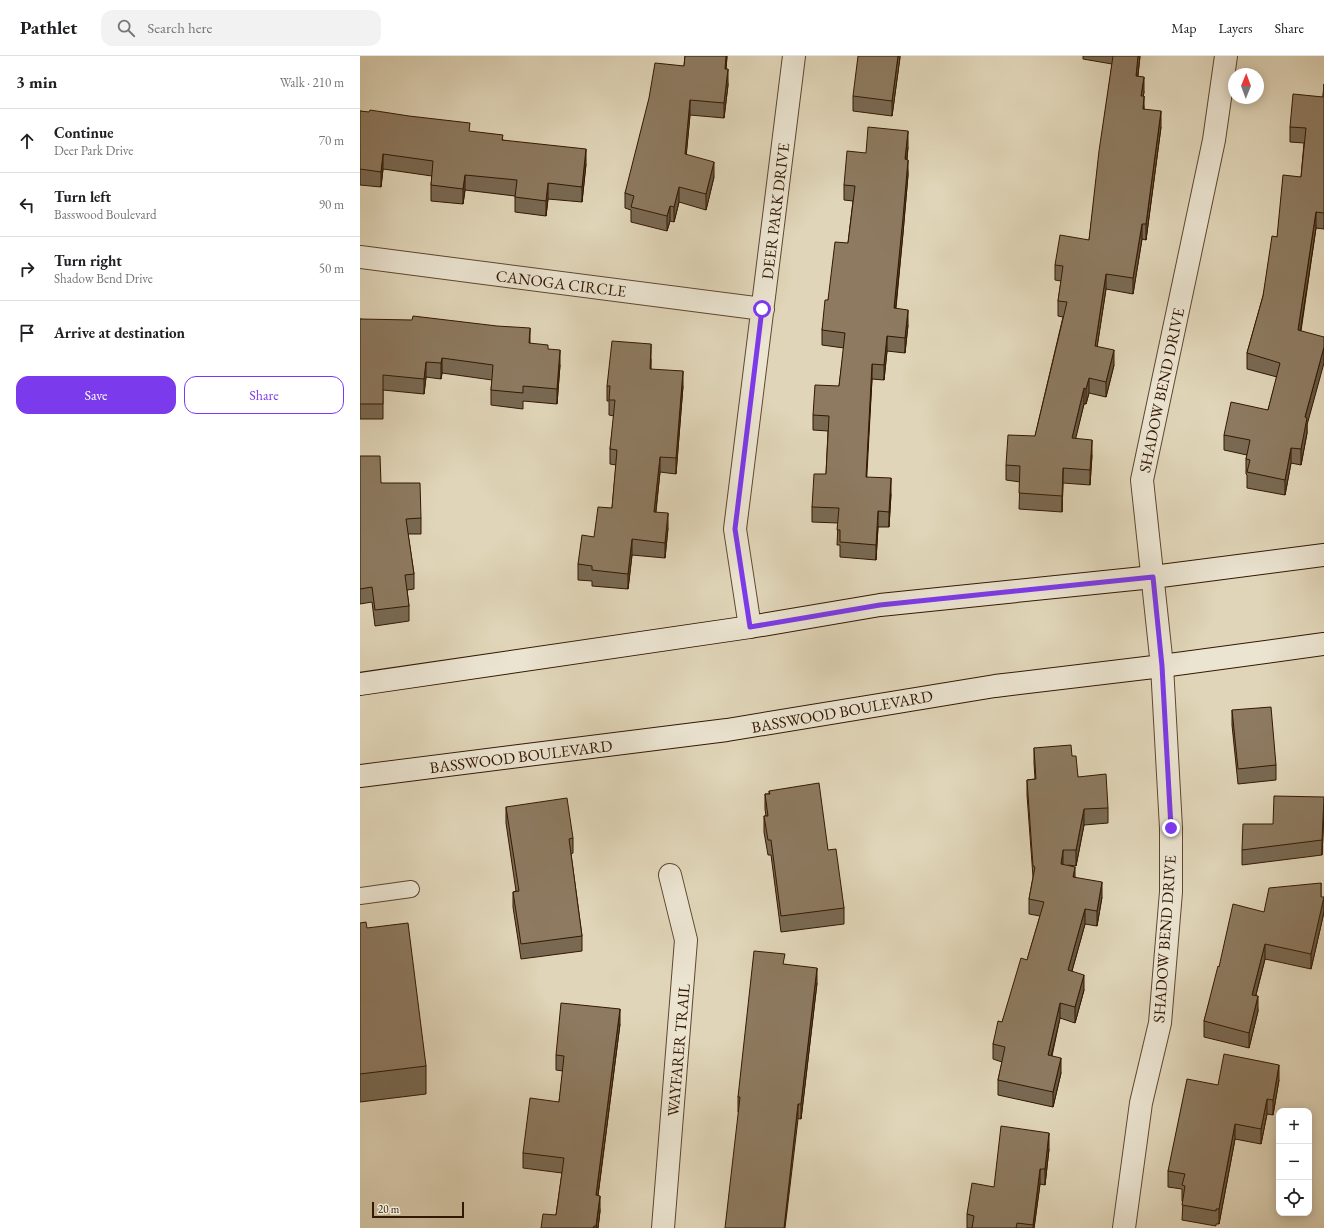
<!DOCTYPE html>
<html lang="en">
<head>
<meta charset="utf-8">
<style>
	body { margin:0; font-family:"EB Garamond",serif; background:#f2f2f2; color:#202124 }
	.controls { position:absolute; right:12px; bottom:12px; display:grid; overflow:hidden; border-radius:8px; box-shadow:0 2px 10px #0003 }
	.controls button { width:36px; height:36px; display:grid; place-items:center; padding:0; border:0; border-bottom:1px solid #e0e0e0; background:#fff; color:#202124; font:20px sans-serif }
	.compass { position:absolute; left:868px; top:12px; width:36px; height:36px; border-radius:50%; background:#fff; box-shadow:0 2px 10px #0003; rotate:1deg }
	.scale { position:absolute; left:12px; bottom:10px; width:92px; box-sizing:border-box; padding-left:4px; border:2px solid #331800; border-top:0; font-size:11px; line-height:14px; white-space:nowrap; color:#331800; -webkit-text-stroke:3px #ebe4d1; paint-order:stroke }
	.stop { position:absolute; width:12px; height:12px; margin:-9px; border:3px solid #7c3aed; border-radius:50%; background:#fff }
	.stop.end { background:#7c3aed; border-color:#fff; box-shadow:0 1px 4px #0008 }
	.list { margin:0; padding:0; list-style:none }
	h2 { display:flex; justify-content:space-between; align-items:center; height:52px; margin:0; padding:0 16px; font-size:17px }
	h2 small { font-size:13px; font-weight:400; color:#757577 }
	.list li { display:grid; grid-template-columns:26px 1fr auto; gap:12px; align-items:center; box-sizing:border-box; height:64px; padding:0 16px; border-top:1px solid #e0e0e0 }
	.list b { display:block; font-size:15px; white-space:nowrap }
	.list p { margin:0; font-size:13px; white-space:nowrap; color:#757577 }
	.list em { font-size:13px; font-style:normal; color:#757577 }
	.actions { display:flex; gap:8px; padding:12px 16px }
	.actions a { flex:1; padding:9px 0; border:1px solid #7c3aed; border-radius:12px; text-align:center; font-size:14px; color:#7c3aed }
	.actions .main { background:#7c3aed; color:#fff }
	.icon { flex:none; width:22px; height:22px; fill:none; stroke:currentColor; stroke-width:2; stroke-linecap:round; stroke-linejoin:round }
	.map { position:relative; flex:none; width:964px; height:1172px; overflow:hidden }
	header { display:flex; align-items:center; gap:24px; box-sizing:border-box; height:56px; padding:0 20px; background:#fff; border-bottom:1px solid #e0e0e0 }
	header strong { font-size:19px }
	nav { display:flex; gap:22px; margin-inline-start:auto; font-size:14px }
	.search { width:280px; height:36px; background:#f2f2f2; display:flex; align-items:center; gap:10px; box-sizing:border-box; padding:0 14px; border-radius:12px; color:#757577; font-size:15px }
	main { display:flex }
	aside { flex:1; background:#fff }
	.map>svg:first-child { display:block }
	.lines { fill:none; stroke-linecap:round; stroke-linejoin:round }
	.lane-casing { stroke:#5e472e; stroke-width:18 }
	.street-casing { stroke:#5e472e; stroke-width:24 }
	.secondary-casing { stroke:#331800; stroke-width:24 }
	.lane { stroke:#ebe4d1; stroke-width:16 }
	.street { stroke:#ebe4d1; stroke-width:22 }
	.secondary { stroke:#ebe4d1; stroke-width:22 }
	.wall { fill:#796953; stroke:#331800 }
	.shaded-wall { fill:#635543; stroke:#331800 }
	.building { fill:#8d7a60; stroke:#331800 }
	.route { stroke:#7c3aed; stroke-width:5 }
	.labels { text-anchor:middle; stroke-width:4; stroke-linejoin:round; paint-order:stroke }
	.street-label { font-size:16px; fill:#331800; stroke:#ebe4d1 }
</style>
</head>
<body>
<header>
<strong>Pathlet</strong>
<div class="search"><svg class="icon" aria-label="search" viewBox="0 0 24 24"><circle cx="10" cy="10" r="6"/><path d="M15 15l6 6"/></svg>Search here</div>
<nav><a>Map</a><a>Layers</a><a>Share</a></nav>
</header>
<main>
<aside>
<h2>3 min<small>Walk · 210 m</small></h2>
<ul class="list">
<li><svg class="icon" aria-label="ahead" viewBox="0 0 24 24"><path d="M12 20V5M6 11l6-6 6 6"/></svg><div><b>Continue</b><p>Deer Park Drive</p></div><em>70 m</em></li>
<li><svg class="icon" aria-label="left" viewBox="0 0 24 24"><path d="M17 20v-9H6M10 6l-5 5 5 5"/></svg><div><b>Turn left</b><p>Basswood Boulevard</p></div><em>90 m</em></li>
<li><svg class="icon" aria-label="right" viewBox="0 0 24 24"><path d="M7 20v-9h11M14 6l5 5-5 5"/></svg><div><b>Turn right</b><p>Shadow Bend Drive</p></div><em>50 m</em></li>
<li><svg class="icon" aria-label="arrive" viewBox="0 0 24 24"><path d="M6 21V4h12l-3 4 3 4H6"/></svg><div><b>Arrive at destination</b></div></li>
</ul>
<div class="actions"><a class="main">Save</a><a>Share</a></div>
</aside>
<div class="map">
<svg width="964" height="1172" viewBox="0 0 964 1172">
	<rect width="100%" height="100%" fill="#e0d5b8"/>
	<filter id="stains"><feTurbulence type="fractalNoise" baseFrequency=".005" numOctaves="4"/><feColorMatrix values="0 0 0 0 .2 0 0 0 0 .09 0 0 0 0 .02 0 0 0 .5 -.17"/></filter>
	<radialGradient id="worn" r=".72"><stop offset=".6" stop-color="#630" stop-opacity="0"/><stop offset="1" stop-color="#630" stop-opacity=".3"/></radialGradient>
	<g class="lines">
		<g class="lane-casing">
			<path id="lane" d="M0,840L51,833"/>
		</g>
		<g class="street-casing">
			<path id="street" d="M0,201L403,253
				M390,571L375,473L434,0
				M303,1172L326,884L310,819
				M764,1172L781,1047L800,967L811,836V772L802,610L782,424L854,84L866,0"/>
		</g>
		<g class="secondary-casing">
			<path id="secondary" d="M0,628L390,571L520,549L793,521L964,499
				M0,720L367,674L635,630L802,610L964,588"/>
		</g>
		<use href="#lane" class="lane"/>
		<use href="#street" class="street"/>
		<use href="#secondary" class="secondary"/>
	</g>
	<path class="wall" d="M325,0H367L366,13L368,29L364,62L330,59L326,99L354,121L346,154L319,146L314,166L310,165L307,175L271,166V154L265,152V137L324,10Z
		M540,0L532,60L493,55V40Z
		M723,0H780L778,20L784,36L783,40L784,53L801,71L786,184L782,183L773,238L746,233L737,290L754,309L746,341L729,337L726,348H724L715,383L732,399L730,429L703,427L702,456L659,453L660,426L646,424V409L675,380L703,261L698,260V245L701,225L695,224V209L729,184L752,8L723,3Z
		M964,28V173L956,172L941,275L947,369V377L941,409L931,407L925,439L887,432V419L886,418V403L887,399L864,394V379L908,354L917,321L887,313V297L903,240L917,181L941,121L944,87L930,86V71L963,41Z
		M0,55L110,76L143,84L226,108L222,146L188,143L186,160L155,156V140L105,134L103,148L71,145V129L72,120L23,113L21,131L0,129Z
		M548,91L547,104L548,119L543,177L536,252L548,269L545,297L527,295L524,324L512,323L506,421L531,438L529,471H518L516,504L480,501V489H477L478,467L452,466V451L466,418L468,375L453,374V359L479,330L484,292L462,289V274L468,244L488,187L493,145L484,144V129L506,97Z
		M0,263L170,288L188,293L200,309L197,348L163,345V353L131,349V334L132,324L82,317L81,323L66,321L64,338L23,334V363H0Z
		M291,303V313L323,330L316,418L300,416L296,456L308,472L305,502L272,499L268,533L232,530V525L218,524V508L252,452L256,409L250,408V393L254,360L249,359V345H247V330Z
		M0,400L21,427L61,462V478H48L54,518V533L47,534L49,550V565L15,570L12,546L0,548Z
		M872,654L916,709V724L878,728L872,669Z
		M674,692L712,700L718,721L748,752V767L724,769L716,810L708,809L715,821L742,841L737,870L725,868L712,915L724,934L715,967L700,962L692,1000L701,1017L693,1051L638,1039V1024L642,1006L633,1003V988L667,904L680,860L669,858V843L673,821L667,739V724L675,723L674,707Z
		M409,735L468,794L484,852V868L421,876L411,799H408L404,776V760H406L405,753V738H409Z
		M146,751L213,782V797L211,798L222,880V895L161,903L153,851V836L156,835L146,767Z
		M964,756L962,799L882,809V794L913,768Z
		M961,841L964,856L951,913L905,903L896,939L898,955L889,992L844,981V965L859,911L904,856Z
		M0,867L7,872L66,1010V1038L0,1046Z
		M425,908L457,927L441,1063L378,1056V1041Z
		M260,968L238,1140L240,1155L238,1172H181L196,1159L202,1117L163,1112V1097L199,1046L203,1015L196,1014V999Z
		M919,1024L913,1059L907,1058L901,1088L875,1083L859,1168H856V1170L822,1164L823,1145H822V1133L808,1131V1115L858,1029Z
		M689,1093L685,1129L680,1128L674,1172H607V1158L634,1131Z"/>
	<path class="shaded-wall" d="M366,0H367L365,28V13Z
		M538,0H540V2L532,60V45Z
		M778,0H780L776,35V20Z
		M368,13V29L364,62V47Z
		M784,21V36L781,55V40Z
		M784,40V55L783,53Z
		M330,44V59L325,113V98Z
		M801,55V71L786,184V168Z
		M548,75V91L545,119V103Z
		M226,93V108L222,146V131Z
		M23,98V113L21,131V116Z
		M548,104V119L543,177L534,267V252Z
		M354,106V121L346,154V138Z
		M105,119V134L103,148V133Z
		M188,127V143L186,160V145Z
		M319,131V146L314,166V151Z
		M310,150V165L307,175V160Z
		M956,156V172L938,290V274Z
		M782,168V183L773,238V222Z
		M746,218V233L735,305V290Z
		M548,254V269L545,297V282Z
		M170,272V287L169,303V287Z
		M527,280V295L524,324V309Z
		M291,288V303L290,328V313Z
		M964,291V307L947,369V377L941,409V393L945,361Z
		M200,294V309L197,348V333Z
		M754,294V309L746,341V326Z
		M82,302V317L81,323V307Z
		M66,306V321L64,338V323Z
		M512,308V323L506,436V421Z
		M323,315V330L316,418V402Z
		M729,322V337L726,348V333Z
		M724,332V348L712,398V382Z
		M732,384V399L730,429V414Z
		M931,392V407L925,439V424Z
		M300,401V416L294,471V456Z
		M703,412V427L702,456V440Z
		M531,422V438L529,471V456Z
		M518,455V471L516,504V489Z
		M308,457V472L305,502V487Z
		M272,483V499L268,533V518Z
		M964,741V756L962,799V784Z
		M724,753V769L716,810V794Z
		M703,794V809L701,808Z
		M715,811V826L713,821Z
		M742,826V841L737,870V855Z
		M961,827V843L964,841V856L951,913V898Z
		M725,853V868L708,929V914Z
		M905,888V903L892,954V939Z
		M457,912V927L441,1063V1048Z
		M724,919V934L715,967V951Z
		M898,940V955L889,992V977Z
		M700,947V962L688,1014V999Z
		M260,953V968L236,1154V1139Z
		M701,1002V1017L693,1051V1036Z
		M919,1009V1024L913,1059V1044Z
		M907,1043V1058L901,1088V1073Z
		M438,1048V1063L425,1172H424Z
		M875,1068V1083L859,1168V1153Z
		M689,1077V1093L685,1129V1113Z
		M680,1113V1128L674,1172H673Z
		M240,1140V1155L238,1172H236Z"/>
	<path class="building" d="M325,0H366L365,13H368L364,47L330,44L325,98L354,106L346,138L319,131L314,151L310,150L307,160L271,151L274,140L265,137L289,42L295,7L324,10Z
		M498,0H538L532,45L493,40Z
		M753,0H778L776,20L784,21L781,40H784L783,53L801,55L786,168H782L773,222L746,218L735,290L754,294L746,326L729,322L726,333L724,332L712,382L732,384L730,414L703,412L702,440L659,437L660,410L646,409L648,379L675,380L707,246L698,245L703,210L695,209L700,179L729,184L739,95Z
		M964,28V157L956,156L938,274L964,281V291L945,361L947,362L941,393L931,392L925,424L887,416L890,404L886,403L890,384L864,379L871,346L908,354L920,307L887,297L903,240L912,180L917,181L923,119L941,121L946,72L930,71L933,38L963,41Z
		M10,54L49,60L110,67L109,75L143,79L142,84L226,93L222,131L188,127L186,145L155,141L157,124L105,119L103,133L71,129L73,105L23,98L21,116L0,113V55L9,56Z
		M508,71L548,75L545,103L548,104L543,162L534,252L548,254L545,282L527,280L524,309L512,308L506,421L531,422L529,456L518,455L516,489L480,486V474H477L479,452L452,451L454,418H466L469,360L453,359L455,329L479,330L485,277L462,274L465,244H468L475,186L488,187L495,130L484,129L487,95L506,97Z
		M53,260L137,270L170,272L169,287L188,289V293L200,294L197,333L163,330V337L131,334L133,309L82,302L81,307L66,306L64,323L23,319V348H0V263L52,264Z
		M252,285L291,288L290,313L323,315L316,402L300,401L294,456L308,457L305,487L272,483L268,518L232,514V510L218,508L222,479L234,481L238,451L252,452L257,394L250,393L255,344H249L250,330H247Z
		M0,400H20L21,427H60L61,462L46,463L54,518L45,519L49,550L15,554L12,531L0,533Z
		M911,651L916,709L878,713L872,654Z
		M711,689L712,700H716L718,721L746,718L748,752L724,753L716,794H703L701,808L715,811L713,821L742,826L737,855L725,853L708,914L724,919L715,951L700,947L688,999L701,1002L693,1036L638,1024L645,991L633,988L638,965L642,966L661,902L667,904L684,846L669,843L675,811L673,810L667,724L676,723L674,692Z
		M459,727L468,794L476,793L484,852L421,860L411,784H408L404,760H408L405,738H410L409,735Z
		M914,740L964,741L962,784L882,794L883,768H913Z
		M207,742L213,782L209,783L222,880L161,888L153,836L159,835L146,751Z
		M961,827V841H964L951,898L905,888L892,939L898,940L889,977L844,965L858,910L859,911L873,848L904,856L909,832Z
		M6,866L7,872L48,867L66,1010L0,1018V867Z
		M394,895L425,898L423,908L457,912L441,1048H438L424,1172H365L380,1041H378Z
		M201,947L260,953L236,1139L240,1140L236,1170H234L233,1172H181L183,1158L196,1159L204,1102L163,1097L170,1042L199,1046L204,1000L196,999Z
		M864,998L919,1009L913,1044L907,1043L901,1073L875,1068L859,1153H856V1155L822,1149L825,1130L822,1129L825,1118L808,1115L827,1023L858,1029Z
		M641,1070L689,1077L685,1113H680L673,1169L657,1167L656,1172H612L614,1160L607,1158L612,1127L634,1131Z"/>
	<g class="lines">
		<path class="route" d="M402,253L375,473L390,571L520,549L793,521L802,610L811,772"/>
	</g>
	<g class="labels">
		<g class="street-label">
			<text transform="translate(415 155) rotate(-83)" y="6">DEER PARK DRIVE</text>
			<text transform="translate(201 227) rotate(7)" y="6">CANOGA CIRCLE</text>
			<text transform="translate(801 334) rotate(-78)" y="6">SHADOW BEND DRIVE</text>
			<text transform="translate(482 655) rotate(-10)" y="6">BASSWOOD BOULEVARD</text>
			<text transform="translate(161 700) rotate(-7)" y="6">BASSWOOD BOULEVARD</text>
			<text transform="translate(804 883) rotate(-86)" y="6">SHADOW BEND DRIVE</text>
			<text transform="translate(318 994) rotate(-85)" y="6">WAYFARER TRAIL</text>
		</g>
	</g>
	<rect width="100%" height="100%" filter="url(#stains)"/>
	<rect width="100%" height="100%" fill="url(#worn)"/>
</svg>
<div class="controls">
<button>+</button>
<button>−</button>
<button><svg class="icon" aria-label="locate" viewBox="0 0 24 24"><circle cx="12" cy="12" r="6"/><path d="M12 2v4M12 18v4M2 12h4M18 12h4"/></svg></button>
</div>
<svg class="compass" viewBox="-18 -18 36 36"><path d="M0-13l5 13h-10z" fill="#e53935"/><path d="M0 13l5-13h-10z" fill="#757577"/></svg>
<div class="scale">20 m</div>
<div class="stop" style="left:402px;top:253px"></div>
<div class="stop end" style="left:811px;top:772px"></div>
</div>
</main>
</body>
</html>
